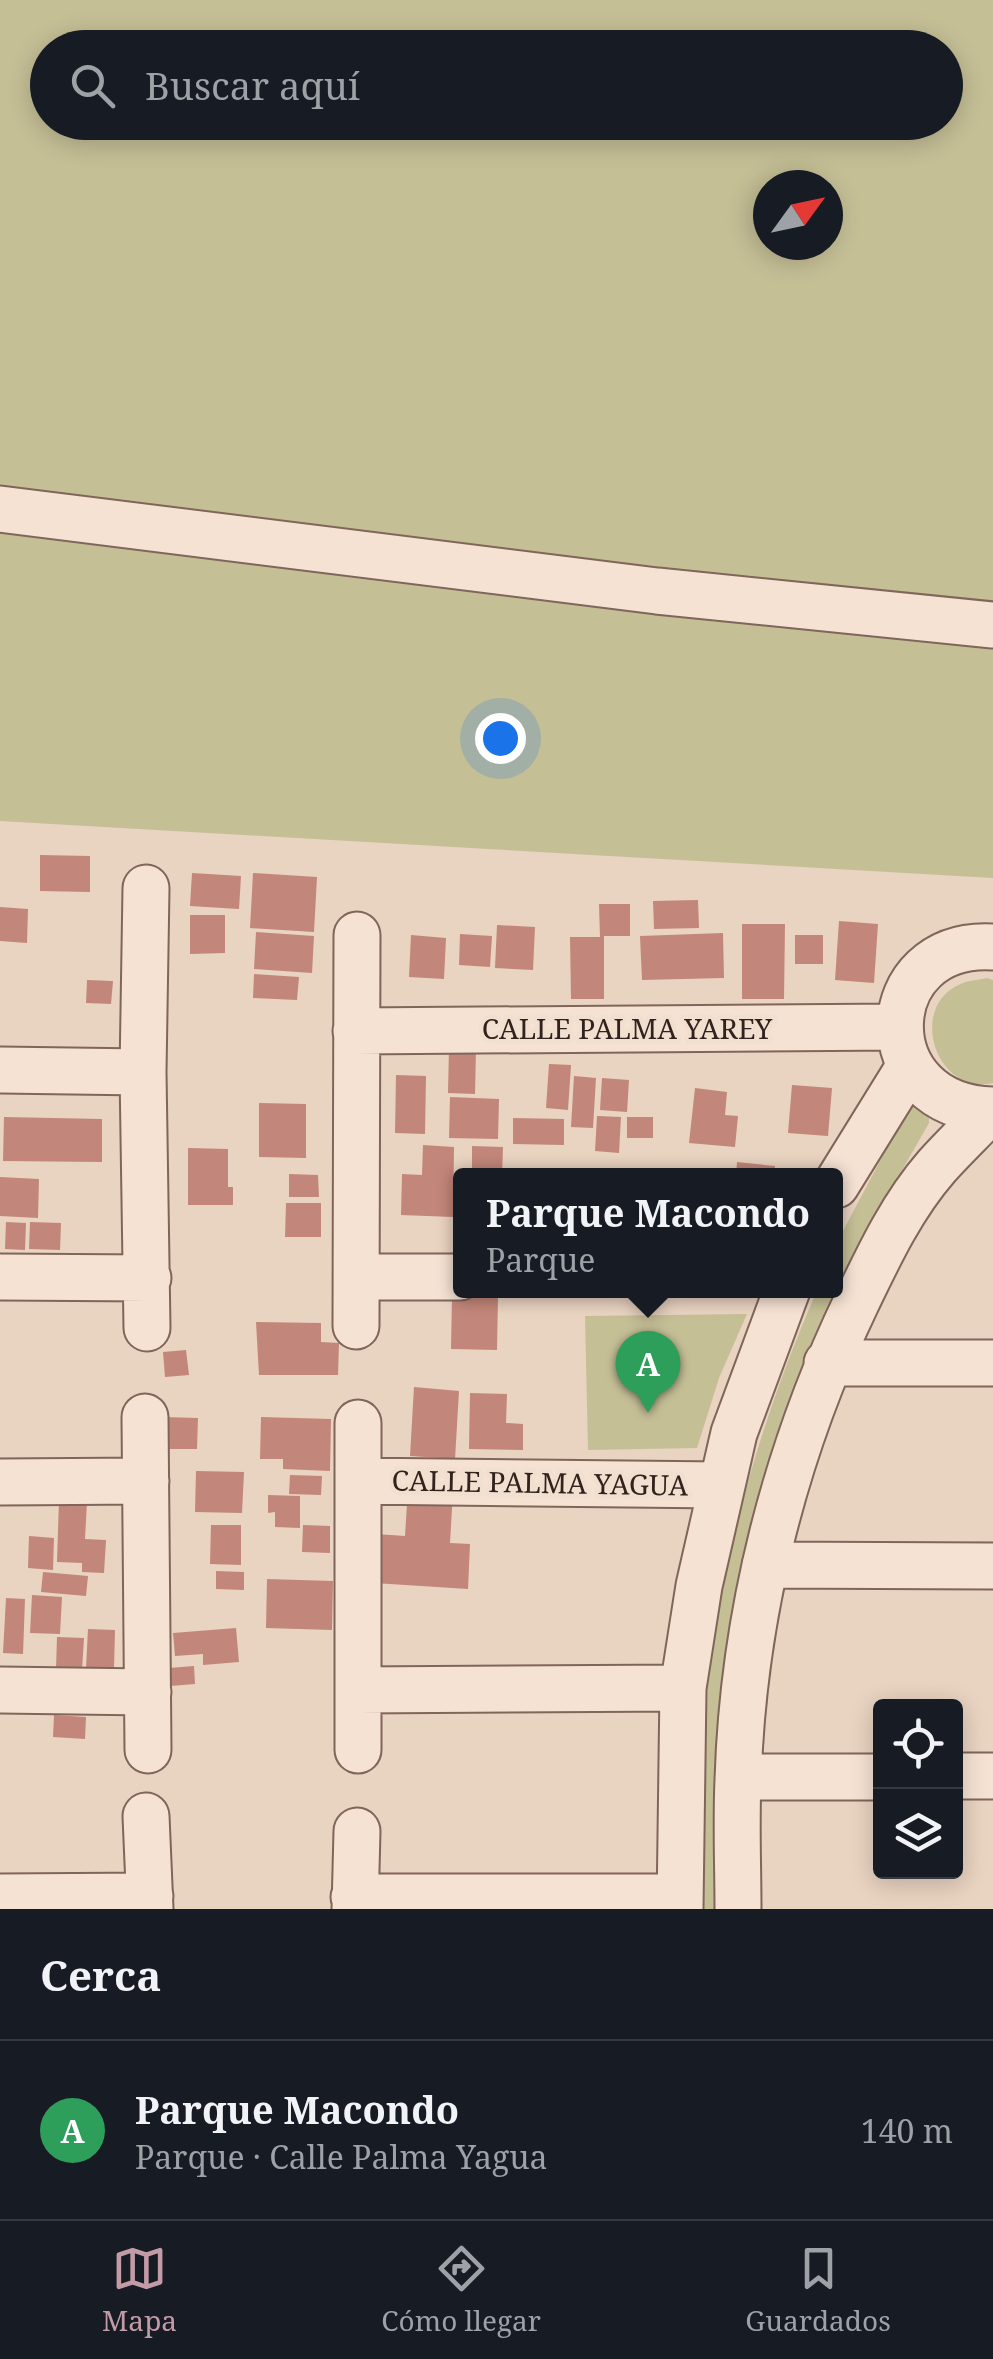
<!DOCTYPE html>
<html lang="es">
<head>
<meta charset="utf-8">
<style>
	body { margin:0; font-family:"Noto Serif",serif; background:#20242c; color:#f1f3f6 }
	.controls { position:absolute; right:30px; bottom:30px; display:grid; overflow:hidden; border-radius:10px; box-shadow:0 5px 25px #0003 }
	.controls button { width:90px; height:90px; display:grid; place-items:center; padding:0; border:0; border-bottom:2px solid #363941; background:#171b24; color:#f1f3f6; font:50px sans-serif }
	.compass { position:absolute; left:753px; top:170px; width:90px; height:90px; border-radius:50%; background:#171b24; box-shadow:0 5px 25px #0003; rotate:57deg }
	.you { position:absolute; left:500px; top:738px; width:35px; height:35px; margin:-25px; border:8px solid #fff; border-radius:50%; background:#1a73e8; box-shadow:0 0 0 15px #1a73e833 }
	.badge { display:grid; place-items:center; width:65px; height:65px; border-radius:50%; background:#c29ba7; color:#fff; font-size:32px; font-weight:700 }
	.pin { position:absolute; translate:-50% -82px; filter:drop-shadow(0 2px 5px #0008) }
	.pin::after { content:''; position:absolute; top:52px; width:35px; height:30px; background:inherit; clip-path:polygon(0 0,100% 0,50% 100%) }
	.popup { position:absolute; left:453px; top:1168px; width:390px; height:130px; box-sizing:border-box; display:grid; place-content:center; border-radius:10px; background:#171b24; filter:drop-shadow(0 2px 8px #0005); font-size:32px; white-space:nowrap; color:#9ea1a6 }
	.popup b { font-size:38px; color:#f1f3f6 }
	.popup::after { content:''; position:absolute; left:50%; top:100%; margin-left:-20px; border:20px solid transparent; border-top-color:#171b24 }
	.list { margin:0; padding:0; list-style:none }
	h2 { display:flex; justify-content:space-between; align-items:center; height:130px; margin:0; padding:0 40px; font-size:42px }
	h2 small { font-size:32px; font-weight:400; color:#9ea1a6 }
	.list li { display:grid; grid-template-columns:65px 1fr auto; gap:30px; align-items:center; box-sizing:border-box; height:180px; padding:0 40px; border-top:2px solid #363941 }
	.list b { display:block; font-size:38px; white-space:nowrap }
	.list p { margin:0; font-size:32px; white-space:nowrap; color:#9ea1a6 }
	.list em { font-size:32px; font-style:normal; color:#9ea1a6 }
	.icon { flex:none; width:55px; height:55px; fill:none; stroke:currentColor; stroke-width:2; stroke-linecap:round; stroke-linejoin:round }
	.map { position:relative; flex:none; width:993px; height:1909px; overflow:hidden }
	.search { position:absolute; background:#171b24; box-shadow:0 5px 25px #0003; left:30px; right:30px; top:30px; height:110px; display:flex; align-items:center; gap:25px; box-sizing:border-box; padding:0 35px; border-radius:55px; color:#9ea1a6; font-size:38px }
	.sheet { height:310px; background:#171b24 }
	nav { display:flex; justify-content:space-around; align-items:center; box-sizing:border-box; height:140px; border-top:2px solid #363941; background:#171b24; font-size:28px; color:#9ea1a6 }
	nav a { display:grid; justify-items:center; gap:5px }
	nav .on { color:#c29ba7 }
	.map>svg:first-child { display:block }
	.green { fill:#c5bf96; fill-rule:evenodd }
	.building { fill:#c3867a }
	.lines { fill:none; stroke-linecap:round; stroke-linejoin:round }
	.minor-casing { stroke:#80655a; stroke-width:49 }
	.minor { stroke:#f5e2d3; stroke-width:45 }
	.labels { text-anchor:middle; stroke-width:9; stroke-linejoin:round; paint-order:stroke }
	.street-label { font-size:28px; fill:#31221d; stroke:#f1dfcf }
</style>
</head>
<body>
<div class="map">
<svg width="993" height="1909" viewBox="0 0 993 1909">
	<rect width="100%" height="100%" fill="#e9d3c1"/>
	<path class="green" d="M0,0H993V878L0,821ZM48,48H946V122H48ZM768,185H828V245H768Z
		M987,978L993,980V1083C935,1096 906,1004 963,983C970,980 979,980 987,978Z
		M929,1102V1123L860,1244L805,1360L773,1465L717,1909H701C700,1863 698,1817 699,1771C705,1614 753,1434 817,1291L836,1290V1248L843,1231L909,1106Z
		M747,1314L719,1378L697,1448L588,1450L585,1316Z"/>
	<path class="building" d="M40,855L90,856V892L40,891Z
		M192,873L241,876L239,909L190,906Z
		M253,873L317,877L314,932L250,928Z
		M698,900L699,928L654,929L653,901Z
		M599,904H630V936H604V999H571L570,937H600Z
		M0,907L28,909L27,943L0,941Z
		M190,915H225V953L190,954Z
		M839,921L878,924L874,983L835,980Z
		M742,924H785L784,999H742Z
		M497,925L535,927L533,970L495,968Z
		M256,932L314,936L312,973L254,969Z
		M723,933L724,978L642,980L640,936Z
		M460,934L492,936L490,967L459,965Z
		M411,935L446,938L444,979L409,977Z
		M795,935H823V964H795Z
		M254,974L299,977L297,1000L253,998Z
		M87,980L113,981L111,1004L86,1003Z
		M449,1048L476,1049L475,1094L448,1093Z
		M549,1064L571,1065L568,1110L546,1108Z
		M396,1075L426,1076L425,1134L395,1133Z
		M574,1076L596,1078L593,1128L571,1127Z
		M602,1078L629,1080L627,1112L600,1110Z
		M792,1085L832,1088L828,1136L788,1133Z
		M695,1088L727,1092L725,1115L738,1116L735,1147L689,1143Z
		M450,1097L499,1099L498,1139L449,1138Z
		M259,1103L306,1104V1158L259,1157Z
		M597,1116L621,1117L619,1153L595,1151Z
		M4,1117L102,1119V1162L3,1161Z
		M627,1117H653V1138H627Z
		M513,1118L564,1119V1145L513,1144Z
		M423,1145L454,1147L453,1217L401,1215L402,1174L422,1175Z
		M472,1146L503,1147L502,1176H472Z
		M188,1148L228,1149V1187H233V1205H188Z
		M737,1162L775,1166L774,1176H736Z
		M289,1174L318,1175L319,1197H289Z
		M0,1177L39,1179L38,1218L0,1216Z
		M286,1203H321V1237H285Z
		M6,1222L26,1223L25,1250L5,1249Z
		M30,1222L61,1223L60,1250L29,1249Z
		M452,1296L498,1297L497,1350L451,1349Z
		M256,1322L321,1323V1342L339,1343L338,1375H259Z
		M186,1350L189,1375L165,1377L163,1352Z
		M414,1387L459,1391L455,1459L410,1456Z
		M470,1393L507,1394L506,1423L523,1424V1450L469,1449Z
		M163,1417L198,1418L197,1449H162Z
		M261,1417L331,1419L330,1471L283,1469V1459H260Z
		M196,1471L244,1472L242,1513L195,1512Z
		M290,1475L322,1476L321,1495L289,1494Z
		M408,1488L453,1491L450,1543L470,1544L468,1589L374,1583L376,1534L405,1536Z
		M268,1495L300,1496V1528L275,1527V1512L268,1513Z
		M59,1500L87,1502L85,1539L106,1540L104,1573L82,1572V1563L57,1562Z
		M211,1525H241V1565L210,1564Z
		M303,1525L330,1526V1553L302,1552Z
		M29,1536L54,1538L53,1570L28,1568Z
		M216,1571L244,1572V1590L216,1589Z
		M43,1572L88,1576L86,1596L41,1592Z
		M267,1579L333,1581L332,1630L266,1628Z
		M32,1595L62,1597L60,1634L30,1633Z
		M6,1598L25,1599L23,1654L3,1653Z
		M236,1628L239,1662L203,1665V1654L175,1656L173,1633Z
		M88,1629L115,1630L114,1669L86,1668Z
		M57,1637L84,1638L82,1670L56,1669Z
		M194,1666L195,1684L170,1686L169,1668Z
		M54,1715L86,1717L85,1739L53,1737Z"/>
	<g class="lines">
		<g class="minor-casing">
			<path id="minor" d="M0,509L657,591L993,625
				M146,888L143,1072L147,1328
				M993,947C872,940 867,1107 993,1110
				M356,1031L898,1027
				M0,1070L143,1072
				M836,1185L909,1067
				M0,1277L148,1278
				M357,1277H460
				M356,1326L357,935
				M827,1363H993
				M145,1417L148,1750
				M358,1423V1750
				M358,1481L722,1485
				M0,1482L146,1481
				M765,1565L993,1566
				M0,1690L148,1692
				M358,1690L683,1688
				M956,1776H993
				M738,1777H880
				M146,1816L150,1909
				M0,1897L150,1896
				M354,1897H679
				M355,1909L357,1831
				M680,1909L683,1688L699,1586L734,1433L787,1290
				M738,1909C738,1866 736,1823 738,1780C743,1615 785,1451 856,1303C879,1255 902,1206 937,1166C954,1147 973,1129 990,1111L993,1115"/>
		</g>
		<use href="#minor" class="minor"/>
	</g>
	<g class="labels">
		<g class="street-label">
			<text x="627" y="1039">CALLE PALMA YAREY</text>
			<text transform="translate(540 1483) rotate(1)" y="10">CALLE PALMA YAGUA</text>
		</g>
	</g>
</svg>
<div class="controls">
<button><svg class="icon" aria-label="locate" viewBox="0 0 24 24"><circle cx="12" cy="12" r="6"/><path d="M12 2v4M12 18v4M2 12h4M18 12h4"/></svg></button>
<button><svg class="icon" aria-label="layers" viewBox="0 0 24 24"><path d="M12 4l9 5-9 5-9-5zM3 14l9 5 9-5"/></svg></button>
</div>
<svg class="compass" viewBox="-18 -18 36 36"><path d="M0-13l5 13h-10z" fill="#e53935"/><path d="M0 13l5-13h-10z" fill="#9ea1a6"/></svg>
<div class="you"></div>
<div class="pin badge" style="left:648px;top:1413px;background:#2e9e5b">A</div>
<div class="popup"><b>Parque Macondo</b>Parque</div>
<div class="search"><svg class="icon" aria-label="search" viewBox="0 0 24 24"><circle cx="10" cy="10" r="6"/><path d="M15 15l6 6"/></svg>Buscar aquí</div>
</div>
<section class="sheet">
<h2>Cerca<small></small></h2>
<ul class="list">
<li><span class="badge" style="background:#2e9e5b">A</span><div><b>Parque Macondo</b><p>Parque · Calle Palma Yagua</p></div><em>140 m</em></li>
</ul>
</section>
<nav>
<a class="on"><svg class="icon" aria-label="map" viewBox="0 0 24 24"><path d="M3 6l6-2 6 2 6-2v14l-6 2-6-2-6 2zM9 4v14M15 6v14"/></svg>Mapa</a>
<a><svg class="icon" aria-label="directions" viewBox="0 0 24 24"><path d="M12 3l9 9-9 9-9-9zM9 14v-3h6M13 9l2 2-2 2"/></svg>Cómo llegar</a>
<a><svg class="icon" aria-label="saved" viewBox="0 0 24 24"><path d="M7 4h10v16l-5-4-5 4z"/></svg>Guardados</a>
</nav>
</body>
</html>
